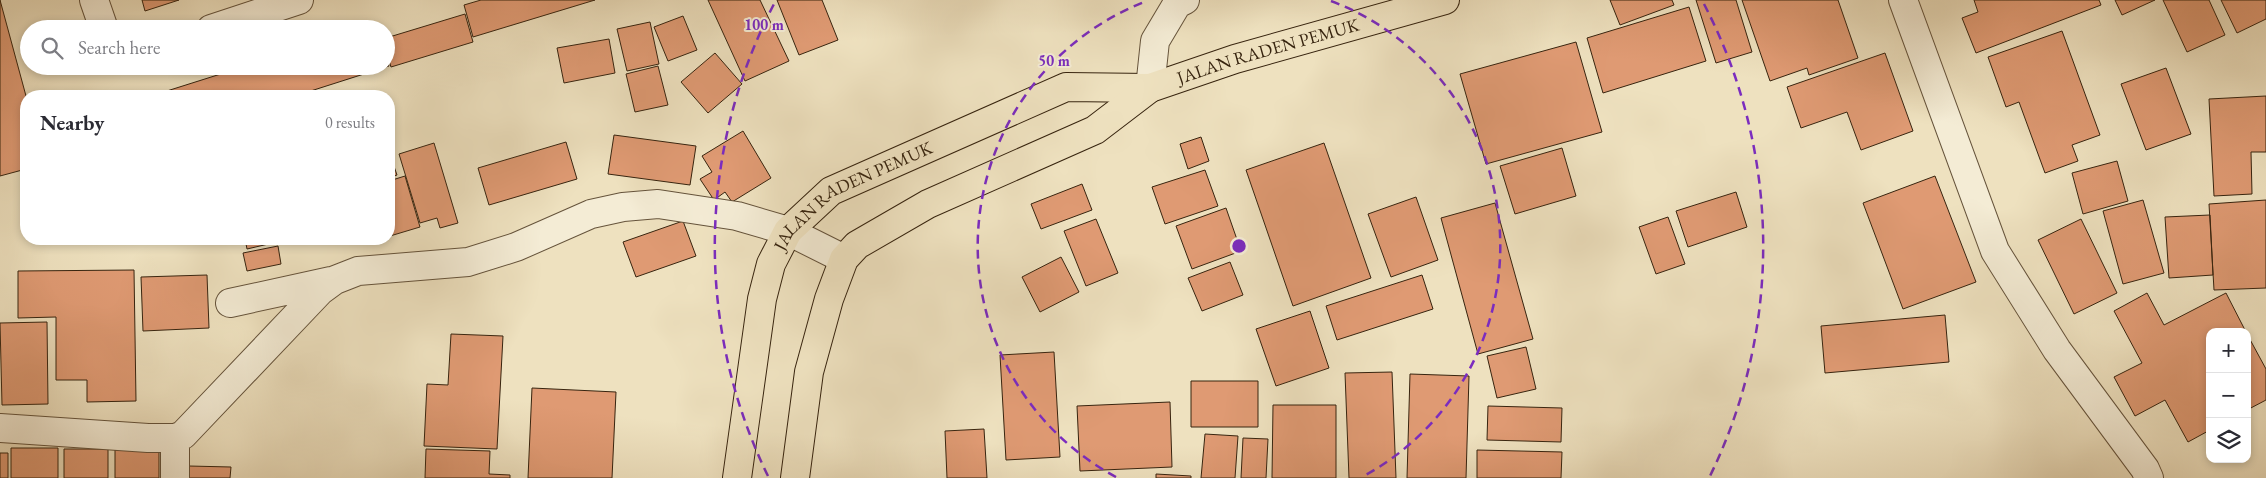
<!DOCTYPE html>
<html lang="en">
<head>
<meta charset="utf-8">
<style>
	body { margin:0; font-family:"EB Garamond",serif; background:#f2f2f3; color:#2b2b33 }
	.controls { position:absolute; right:15px; bottom:15px; display:grid; overflow:hidden; border-radius:10px; box-shadow:0 2px 8px #0003 }
	.controls button { width:45px; height:45px; display:grid; place-items:center; padding:0; border:0; border-bottom:1px solid #e1e1e2; background:#fff; color:#2b2b33; font:25px sans-serif }
	.list { margin:0; padding:0; list-style:none }
	h2 { display:flex; justify-content:space-between; align-items:center; height:65px; margin:0; padding:0 20px; font-size:21px }
	h2 small { font-size:16px; font-weight:400; color:#7c7c81 }
	.icon { flex:none; width:28px; height:28px; fill:none; stroke:currentColor; stroke-width:2; stroke-linecap:round; stroke-linejoin:round }
	.map { position:relative; flex:none; width:2266px; height:478px; overflow:hidden }
	.search { position:absolute; background:#fff; box-shadow:0 2px 8px #0003; left:20px; top:20px; width:375px; height:55px; display:flex; align-items:center; gap:12px; box-sizing:border-box; padding:0 18px; border-radius:28px; color:#7c7c81; font-size:19px }
	.panel { position:absolute; background:#fff; box-shadow:0 2px 8px #0003; left:20px; top:90px; width:375px; height:155px; border-radius:20px }
	.map>svg:first-child { display:block }
	.building { fill:#df9a73; stroke:#37240f }
	.lines { fill:none; stroke-linecap:round; stroke-linejoin:round }
	.minor-casing { stroke:#65533b; stroke-width:30 }
	.highway-casing { stroke:#37240f; stroke-width:30 }
	.minor { stroke:#f4ecd5; stroke-width:28 }
	.highway { stroke:#eee1bf; stroke-width:28 }
	.ring { fill:none; stroke:#7b2cbf; stroke-width:2.5; stroke-dasharray:9 6 }
	.labels { text-anchor:middle; stroke-width:4; stroke-linejoin:round; paint-order:stroke }
	.street-label { font-size:18px; fill:#37240f; stroke:#f4ecd5 }
	.centre { fill:#7b2cbf; stroke:#f4ecd5; stroke-width:2.5 }
	.ring-label { font-size:15px; text-anchor:middle; font-weight:bold; fill:#7b2cbf; stroke:#f4ecd5; stroke-width:4; stroke-linejoin:round; paint-order:stroke }
</style>
</head>
<body>
<div class="map">
<svg width="2266" height="478" viewBox="0 0 2266 478">
	<rect width="100%" height="100%" fill="#eee1bf"/>
	<filter id="stains"><feTurbulence type="fractalNoise" baseFrequency=".004" numOctaves="4"/><feColorMatrix values="0 0 0 0 .2 0 0 0 0 .09 0 0 0 0 .02 0 0 0 .5 -.17"/></filter>
	<radialGradient id="worn" r=".72"><stop offset=".6" stop-color="#630" stop-opacity="0"/><stop offset="1" stop-color="#630" stop-opacity=".3"/></radialGradient>
	<path class="building" d="M0,0L26,96V169L0,176Z
		M142,0H179L145,11Z
		M481,0H595L473,37L464,5Z
		M708,0H760L789,61L745,81Z
		M777,0H822L838,40L799,55Z
		M1610,0H1672L1674,5L1620,25Z
		M1696,0H1736L1752,52L1716,63Z
		M1742,0H1838L1858,58L1809,75L1807,68L1770,81Z
		M1974,0H2099L2101,5L1976,53L1962,18L1978,12Z
		M2115,0H2155L2122,15Z
		M2163,0H2209L2225,35L2187,52Z
		M2221,0H2266V19L2237,33Z
		M1689,7L1706,61L1603,93L1587,38Z
		M465,14L473,42L391,67L386,51V38Z
		M683,16L697,50L668,61L654,27Z
		M650,22L659,64L627,71L617,29Z
		M2062,31L2100,135L2072,145L2078,161L2045,173L2019,102L2006,107L1988,57Z
		M609,39L615,73L564,83L557,48Z
		M1576,42L1602,132L1486,164L1460,74Z
		M715,53L742,84L708,113L681,82Z
		M1885,53L1913,131L1861,150L1847,112L1801,128L1787,87Z
		M386,58L389,66L295,96H151L246,66H386Z
		M658,66L668,105L635,112L626,74Z
		M2166,68L2191,134L2146,150L2121,84Z
		M2266,96V152H2251L2252,194L2214,196L2209,99Z
		M743,131L771,178L732,202L725,192L714,200L700,179L712,172L702,156Z
		M614,135L696,146L690,185L608,174Z
		M1201,137L1209,161L1188,169L1180,144Z
		M566,142L577,179L489,205L478,168Z
		M434,143L458,223L440,228L437,218L420,223L399,154Z
		M1324,143L1371,278L1293,306L1246,170Z
		M1562,148L1576,196L1515,214L1500,166Z
		M390,155L397,175L389,178V156Z
		M2117,161L2128,201L2083,214L2072,173Z
		M1205,170L1218,206L1165,224L1152,187Z
		M405,176L420,227L390,236L389,181Z
		M1935,176L1976,282L1903,309L1863,203Z
		M1082,184L1092,210L1041,229L1031,204Z
		M1736,192L1747,227L1688,247L1676,211Z
		M1416,197L1438,260L1391,277L1368,214Z
		M2143,200L2164,273L2123,284L2103,211Z
		M2266,200V288L2214,290L2209,204Z
		M1495,203L1533,339L1478,354L1441,218Z
		M1226,208L1241,251L1192,269L1176,226Z
		M2210,215L2213,275L2169,278L2165,217Z
		M1668,217L1685,264L1656,274L1639,227Z
		M1096,219L1118,273L1086,286L1064,231Z
		M2081,219L2117,293L2074,314L2038,240Z
		M683,221L696,256L636,277L623,242Z
		M245,239H290L247,249Z
		M278,246L281,264L247,271L243,253Z
		M1061,257L1079,292L1040,312L1022,277Z
		M1230,262L1243,295L1202,311L1188,278Z
		M134,270L136,401L87,402V380H56V317L18,318V271Z
		M207,275L209,328L143,331L141,277Z
		M1422,275L1433,309L1337,340L1326,306Z
		M2147,293L2164,325L2226,293L2246,332H2210V430L2188,442L2165,400L2135,416L2114,377L2142,363L2114,311Z
		M1310,311L1329,368L1276,386L1256,329Z
		M1945,315L1949,362L1825,373L1821,326Z
		M47,322L48,404L2,405L0,323Z
		M451,334L503,336L497,449L424,446L427,384L448,385Z
		M2247,334L2266,369V400L2247,410Z
		M1526,347L1536,389L1497,398L1487,356Z
		M1054,352L1060,457L1006,460L1000,355Z
		M1392,372L1396,478H1349L1345,373Z
		M1410,374L1469,376L1466,478H1407Z
		M1191,381H1258V427H1191Z
		M532,388L616,392L612,478H528Z
		M1170,402L1172,467L1080,471L1077,406Z
		M1273,405H1336V478H1272Z
		M1488,406L1562,408L1561,442L1487,440Z
		M984,429L987,478H947L945,431Z
		M1205,434L1238,436L1235,478H1201Z
		M1243,438L1268,439L1266,478H1241Z
		M11,448H58V478H11Z
		M64,449H108V478H64Z
		M426,449L490,451L489,474L510,475V478H425Z
		M115,450H159V478H115Z
		M1477,450L1562,452L1561,478H1477Z
		M0,453H8V478H0Z
		M189,466L231,467L230,478H189Z
		M1156,474L1191,476V478H1156Z"/>
	<g class="lines">
		<g class="minor-casing">
			<path id="minor" d="M94,0L104,29
				M1903,0L1995,251L2057,350L2145,469L2149,478
				M211,29L299,0
				M1150,88L1155,41L1177,4L1185,0
				M230,303L331,281
				M0,428L148,438H175L183,435L320,291L335,280L358,271L468,262L516,247L591,214L623,207L658,204L737,216L788,231L844,259
				M175,438V478"/>
		</g>
		<g class="highway-casing">
			<g id="highway">
				<path id="s1" d="M737,478L762,299L771,264L788,231L831,191L1066,87L1150,88"/>
				<path id="s2" d="M795,478L809,372L829,299L844,259L857,245L928,204L1095,130L1150,88L1235,59L1445,0"/>
			</g>
		</g>
		<use href="#minor" class="minor"/>
		<use href="#highway" class="highway"/>
	</g>
	<g class="ring">
		<path d="M1116 477A262 262 0 0 1 1147 1M1331 1A262 262 0 0 1 1362 477"/>
		<path d="M768 476A524 524 0 0 1 774 4M1704 4A524 524 0 0 1 1710 476"/>
	</g>
	<g class="labels">
		<g class="street-label">
			<text dy="6" stroke="none"><textPath href="#s2" startOffset="702">JALAN RADEN PEMUK</textPath></text>
			<text dy="6" stroke="none"><textPath href="#s1" startOffset="328">JALAN RADEN PEMUK</textPath></text>
		</g>
	</g>
	<circle cx="1239" cy="246" r="8" class="centre"/>
	<g class="ring-label">
		<text x="764" y="30">100 m</text>
		<text x="1054" y="66">50 m</text>
	</g>
	<rect width="100%" height="100%" filter="url(#stains)"/>
	<rect width="100%" height="100%" fill="url(#worn)"/>
</svg>
<div class="controls">
<button>+</button>
<button>−</button>
<button><svg class="icon" aria-label="layers" viewBox="0 0 24 24"><path d="M12 4l9 5-9 5-9-5zM3 14l9 5 9-5"/></svg></button>
</div>
<div class="search"><svg class="icon" aria-label="search" viewBox="0 0 24 24"><circle cx="10" cy="10" r="6"/><path d="M15 15l6 6"/></svg>Search here</div>
<section class="panel">
<h2>Nearby<small>0 results</small></h2>
<ul class="list">
</ul>
</section>
</div>
</body>
</html>
